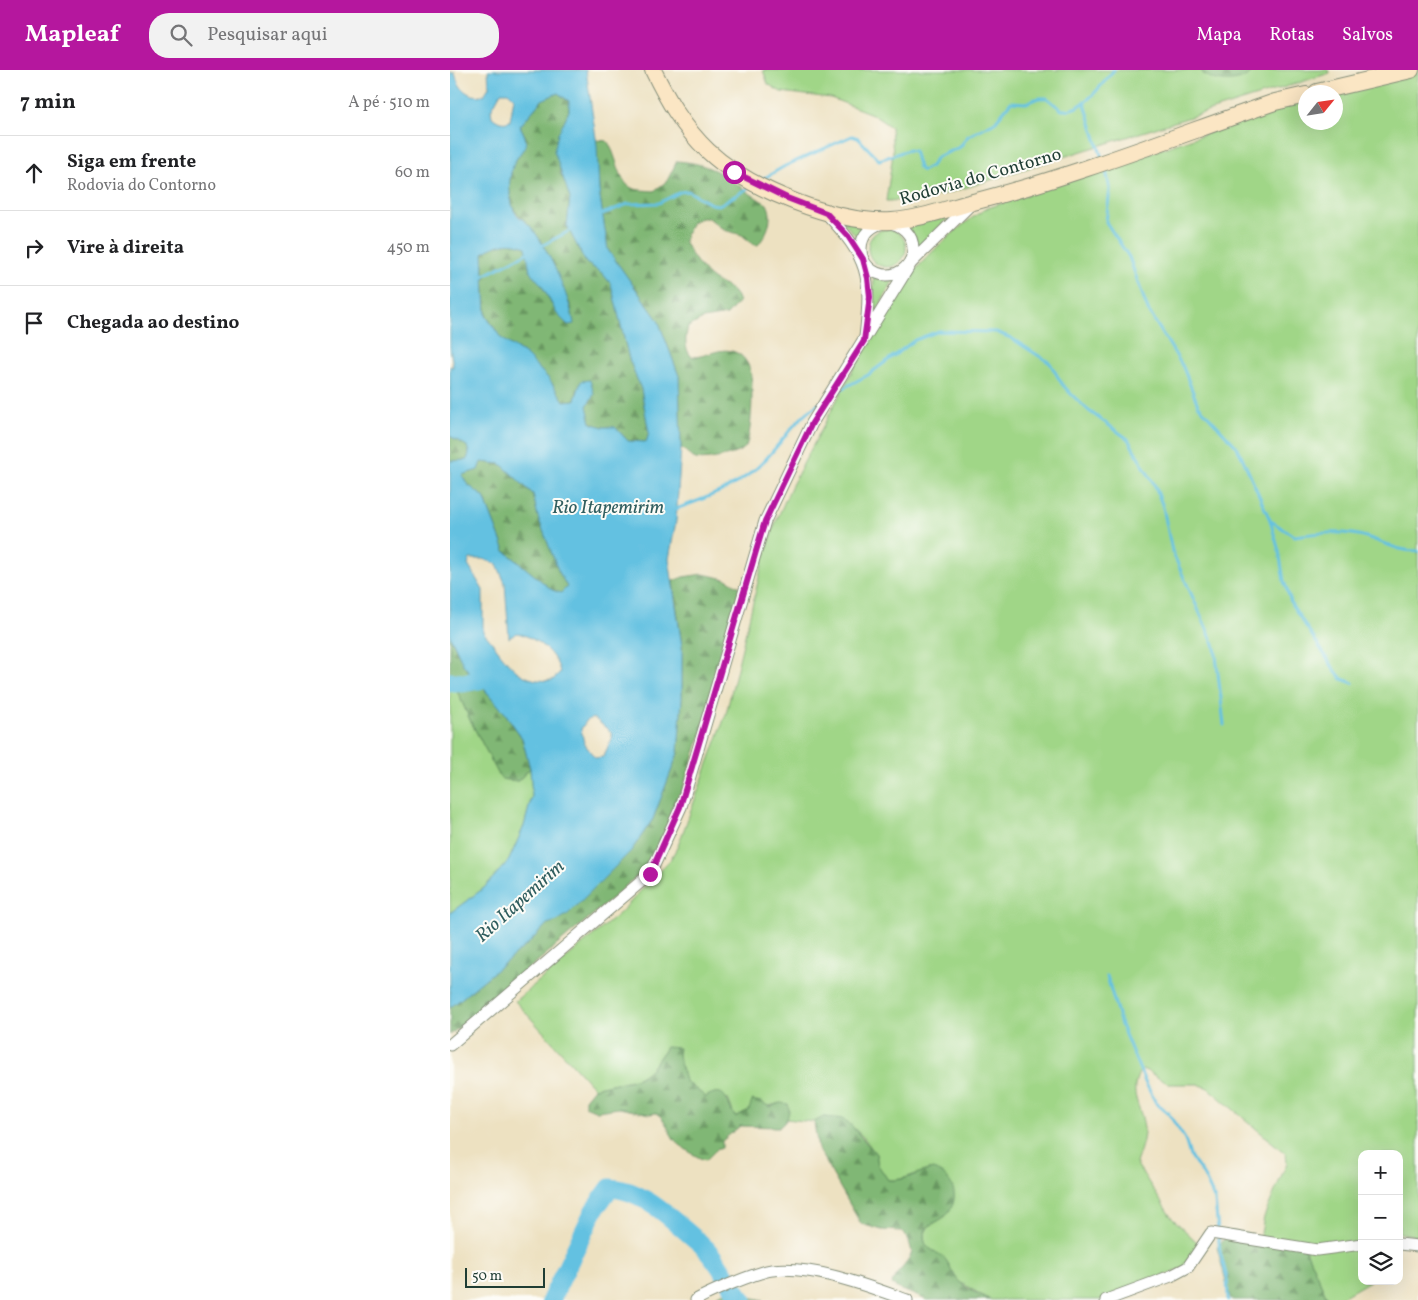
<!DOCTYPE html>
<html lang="pt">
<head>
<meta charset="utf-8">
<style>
	body { margin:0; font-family:Vollkorn,serif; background:#f2f2f2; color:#202124 }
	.controls { position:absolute; right:15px; bottom:15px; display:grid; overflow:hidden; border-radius:10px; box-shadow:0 5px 20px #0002 }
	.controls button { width:45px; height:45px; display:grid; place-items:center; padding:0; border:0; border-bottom:1px solid #e0e0e0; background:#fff; color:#202124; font:25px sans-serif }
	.compass { position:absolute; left:848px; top:15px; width:45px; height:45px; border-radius:50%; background:#fff; box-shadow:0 5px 20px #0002; rotate:60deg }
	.scale { position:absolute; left:15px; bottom:12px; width:80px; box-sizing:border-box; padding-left:5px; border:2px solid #1f3d34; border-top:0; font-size:14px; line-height:18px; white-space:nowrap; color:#1f3d34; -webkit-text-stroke:4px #fdfcf7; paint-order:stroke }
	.stop { position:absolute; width:15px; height:15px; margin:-11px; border:4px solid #b5179e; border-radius:50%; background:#fff }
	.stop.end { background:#b5179e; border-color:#fff; box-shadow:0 1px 5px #0008 }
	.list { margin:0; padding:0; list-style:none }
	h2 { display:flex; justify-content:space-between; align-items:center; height:65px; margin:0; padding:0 20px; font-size:21px }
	h2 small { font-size:16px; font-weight:400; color:#757577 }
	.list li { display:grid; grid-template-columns:32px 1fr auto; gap:15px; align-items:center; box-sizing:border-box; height:75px; padding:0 20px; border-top:1px solid #e0e0e0 }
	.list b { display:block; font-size:19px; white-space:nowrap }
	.list p { margin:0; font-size:16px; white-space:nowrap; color:#757577 }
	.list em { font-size:16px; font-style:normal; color:#757577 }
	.icon { flex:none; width:28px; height:28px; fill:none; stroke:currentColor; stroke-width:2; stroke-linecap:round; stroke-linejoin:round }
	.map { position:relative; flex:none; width:968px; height:1230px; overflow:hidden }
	header { display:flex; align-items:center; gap:30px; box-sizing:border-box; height:70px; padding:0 25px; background:#b5179e; color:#fff }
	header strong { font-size:24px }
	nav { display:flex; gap:28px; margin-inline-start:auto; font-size:18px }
	.search { width:350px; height:45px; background:#f2f2f2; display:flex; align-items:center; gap:12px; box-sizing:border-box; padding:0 18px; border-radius:20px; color:#757577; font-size:19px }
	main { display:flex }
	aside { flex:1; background:#fff }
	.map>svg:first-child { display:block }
	.grass { fill:#a0d687; stroke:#608a5e }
	.forest { fill:url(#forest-firs); stroke:#507a54 }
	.water { fill:#63c1e1; stroke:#417f8a; fill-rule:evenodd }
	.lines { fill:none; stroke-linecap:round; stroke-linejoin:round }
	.stream { stroke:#63c1e1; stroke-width:3 }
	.river { stroke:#63c1e1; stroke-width:19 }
	.minor-casing { stroke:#868f7a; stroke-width:13 }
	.secondary-casing { stroke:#868f7a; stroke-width:18 }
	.minor { stroke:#fff; stroke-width:11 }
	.secondary { stroke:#fbe6c4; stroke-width:16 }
	.route { stroke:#b5179e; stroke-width:6 }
	.labels { text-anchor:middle; stroke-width:4; stroke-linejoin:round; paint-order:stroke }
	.street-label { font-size:18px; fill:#1f3d34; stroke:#fdfcf7 }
	.water-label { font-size:19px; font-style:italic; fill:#305e5f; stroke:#fdfcf7 }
</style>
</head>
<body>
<header>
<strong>Mapleaf</strong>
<div class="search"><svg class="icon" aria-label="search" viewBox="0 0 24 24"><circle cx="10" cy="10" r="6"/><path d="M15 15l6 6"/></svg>Pesquisar aqui</div>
<nav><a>Mapa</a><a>Rotas</a><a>Salvos</a></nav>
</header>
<main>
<aside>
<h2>7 min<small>A pé · 510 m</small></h2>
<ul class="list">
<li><svg class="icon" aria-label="ahead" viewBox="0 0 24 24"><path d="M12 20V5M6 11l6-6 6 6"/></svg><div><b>Siga em frente</b><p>Rodovia do Contorno</p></div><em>60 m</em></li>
<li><svg class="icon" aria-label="right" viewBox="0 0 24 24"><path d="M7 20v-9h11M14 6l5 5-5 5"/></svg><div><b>Vire à direita</b></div><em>450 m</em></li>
<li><svg class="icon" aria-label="arrive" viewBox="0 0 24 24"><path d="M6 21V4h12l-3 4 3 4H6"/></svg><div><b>Chegada ao destino</b></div></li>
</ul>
</aside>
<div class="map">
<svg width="968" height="1230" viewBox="0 0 968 1230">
	<defs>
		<pattern id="forest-firs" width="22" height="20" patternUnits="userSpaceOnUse" patternTransform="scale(1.25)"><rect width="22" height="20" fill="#80b774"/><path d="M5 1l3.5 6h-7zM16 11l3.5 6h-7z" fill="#689660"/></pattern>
	</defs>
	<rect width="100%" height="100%" fill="#fdfcf7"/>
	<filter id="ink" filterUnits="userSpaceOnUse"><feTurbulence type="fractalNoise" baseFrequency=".02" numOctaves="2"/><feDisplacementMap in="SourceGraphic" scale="10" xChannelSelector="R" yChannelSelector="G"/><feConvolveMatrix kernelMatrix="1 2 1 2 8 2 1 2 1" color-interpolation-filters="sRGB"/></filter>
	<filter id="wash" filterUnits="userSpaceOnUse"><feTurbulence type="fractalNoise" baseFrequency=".0096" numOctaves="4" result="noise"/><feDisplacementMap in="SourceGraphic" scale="20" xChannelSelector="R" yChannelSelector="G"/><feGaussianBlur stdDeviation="1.12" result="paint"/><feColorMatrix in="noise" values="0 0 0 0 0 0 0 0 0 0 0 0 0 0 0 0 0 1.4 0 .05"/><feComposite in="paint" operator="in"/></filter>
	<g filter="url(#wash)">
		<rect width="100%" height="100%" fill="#ede1c1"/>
		<path class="grass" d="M313,0H751L754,5C775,10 785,16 804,0H878L880,3L499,123L464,130L436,131L443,84L441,57L422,44L381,28L331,22L318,14Z
			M968,0V1166L949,1163V1084H912V1211H920L887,1230H878L854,1176L810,1169L814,1147L837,1093L836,1084L758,1018L748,1014H719L695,1000L690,1001C677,1025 692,1035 694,1059C694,1072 690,1081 686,1093L721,1147L752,1177L734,1197L655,1230H540L508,1211L494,1187L482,1182L475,1173L474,1166L478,1157L496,1146L484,1099C468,1101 455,1111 438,1110L428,1095L426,1084L414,1068L394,1049L374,1047L364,1052L336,1049L330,1033C311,1039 304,1036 285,1047L278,1029L259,1025L256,1027L234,1011L228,985L216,977C192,1017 184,1007 144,1018L65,931L170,843L220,790L228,776L276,644L313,491L325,454L341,417L435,239C463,199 494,166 535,139L855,30L856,52H886V22Z
			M501,145L468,178L465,167L455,154Z
			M391,150L418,155L409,165V169Z
			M418 178a19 19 0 1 1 38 0a19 19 0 1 1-38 0Z
			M424,207L437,211L444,209L422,250Z
			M0,605L20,650L51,709L68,711L80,698L82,726L74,756L59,790L34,818L0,843Z"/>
		<path class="forest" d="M751,0H804C800,3 796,8 791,9C780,13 757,12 751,0Z
			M108,23L119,31V41L108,64L110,103L117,116L120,128L117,156L136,193L152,203L161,214L179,289L191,319L199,363L196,372L178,371L165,357H153L141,353L137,336L144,324L127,321L125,330L114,331L99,309L77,286L51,268L36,245L33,183C49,174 59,170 76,177L80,202L91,214L107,244L122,239C108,212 100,181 81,157C71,145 63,144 60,127C59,116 59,106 63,96C71,77 83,78 70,56L93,29Z
			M146,70L157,71C166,82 169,111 180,117C186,121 197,120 204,121L217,111L227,91C271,94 281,114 317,134C324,147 318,163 308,175H304L292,165L274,160L259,148H251L242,152L234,170C239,183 249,196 259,206C270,216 283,215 289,231L277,245L253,249L238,257C235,268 234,279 242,287C258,287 271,275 287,283C294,286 300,296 301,304C303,321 302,361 296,376C293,384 255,392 246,389C241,388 237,381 231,378L229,306L208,250L158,180L149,120Z
			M0,366L17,376L19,383L17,390L0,391Z
			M31,392L51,394L83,424L88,447L108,500L117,517L111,524L102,520L55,481L34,427L16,414L11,405L28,400Z
			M253,504L276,509L290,517L260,639L214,774L199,795L158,832L0,965V938L80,872L97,854L107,851L181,781L203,749L228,683L232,628V576L223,511L233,507Z
			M0,566L14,596L55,643L72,668L80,698L68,711L51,709L20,650L0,605Z
			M216,977L229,978L228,985L235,1011L256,1027C277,1013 277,1035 285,1047L299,1040L302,1030L311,1032L320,1037L330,1033L338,1034C341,1041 337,1053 329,1057L290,1056L272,1071V1078L266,1080L256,1090C250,1090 228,1075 224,1069C218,1060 216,1049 206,1043L200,1044L169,1038L147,1041L135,1036V1029L144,1018C184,1007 192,1018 216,977Z
			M374,1047L393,1049L400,1054L426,1084L428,1095L438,1110C455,1112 468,1101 484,1099C503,1107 512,1128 496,1145C489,1153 476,1153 474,1165C473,1179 485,1180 493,1187C500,1193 501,1202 507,1209C515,1219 529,1224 540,1230H477L445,1217L442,1213C445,1202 457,1197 462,1182L459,1171L452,1161L432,1160L411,1154L368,1079L364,1052Z
			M782,1161L854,1176L878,1230H781L767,1177Z
			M290,1216L295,1226L314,1230H263L268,1225Z"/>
		<path class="water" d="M38,0H136L147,75L149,120L158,180L208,250L229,306L231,378L226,451L219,489L232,576V628L228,683L203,749L181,781L118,844L107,851L97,854L80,872L0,938V843L34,818L59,790L74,756L82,726L80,698L72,668L55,643L14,596L0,566V391L17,390L19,383L17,376L0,366V296L3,297L0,277V3H5C9,19 18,28 34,25L39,17ZM51,22H58L64,28L60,51C53,54 48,52 42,47L41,40ZM108,23L119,31V41L108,64L104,81L120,128L117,156L136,193L152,203L161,214L179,289L191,319L199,363L196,372L178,371L165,357H153L141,353L137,336L144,324L140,310L131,311L125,330L114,331L99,309L77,286L51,268L36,246L33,183C48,174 59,170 76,177L80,202L91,214L107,244L118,255L124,254C120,227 98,178 81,157C76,151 65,146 63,138C59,124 58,110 63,96C71,76 83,79 70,56L92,30ZM31,392L51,394L83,424L88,447L108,500L117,517L111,523L102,520L55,481L34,427L17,414L12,405L28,400ZM20,489H33L47,494L55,513L59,568L67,563C85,567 106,583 110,602L103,610C64,615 55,585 33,562V520L18,495ZM144,648L161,662L162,669L153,687L145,688L134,673L131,659L137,650Z"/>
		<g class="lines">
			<path class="stream" d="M634,31L652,88
				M655,96L660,119L656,152L679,187L698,240L733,297L748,335L786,376L792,387L820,450L829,481L834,511L842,535L884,599L892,609L903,613
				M311,110L335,96L402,66L408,68L429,90L458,80L464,81L469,98L472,101L481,96L487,87L510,77L518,66L545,52L561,32L576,33L588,28H597L612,40C634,42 652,14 664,0
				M150,145L178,134L209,133L230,122L238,121L261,134L269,135L300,117
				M91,176L123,159
				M31,207L81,181
				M386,322L418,305L465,270L489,261L546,262L561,268L600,293L612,314L621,324L639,341L678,369L705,416L713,437L722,481L765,577L774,655
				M223,440C256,428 290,417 315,390C333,371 346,348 369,334
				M821,451L844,466C867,463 896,460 919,468C938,474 946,481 968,481
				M657,906L671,955L695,1012L706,1033L718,1043L735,1069L740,1086L754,1106L765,1130L770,1182L777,1208L778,1230"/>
			<path class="river" d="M0,612L13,613L46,607
				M101,1230L144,1140L160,1118C194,1119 224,1152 250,1173C268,1188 277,1212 293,1230"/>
		</g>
	</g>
	<g filter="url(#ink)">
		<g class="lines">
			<g class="minor-casing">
				<path id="minor" d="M376,143C419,189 422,205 415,267
					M411 179a26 26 0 1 1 52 0a26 26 0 1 1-52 0Z
					M0,975L200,804L231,737L315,451L362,353L461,193L522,133
					M949,1174L968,1176
					M246,1230C260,1222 307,1202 322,1200C364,1195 417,1216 457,1230
					M656,1230L721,1206L738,1197L761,1163L867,1180L912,1174"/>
			</g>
			<g class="secondary-casing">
				<path id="secondary" d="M203,0C218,31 233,57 258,81C298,119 386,154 442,151C471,149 499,138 527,131C628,105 726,66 825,32L856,25
					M867,22L961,0"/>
			</g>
			<use href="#minor" class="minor"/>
			<use href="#secondary" class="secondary"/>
		</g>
	</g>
	<g class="lines" filter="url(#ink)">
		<path class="route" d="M200,804L230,737L315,451L362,353L414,271L420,227L418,208L413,189L398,166L376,143L337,128L284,102"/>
	</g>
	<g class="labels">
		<g class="street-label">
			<text transform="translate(530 106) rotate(-16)" y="6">Rodovia do Contorno</text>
		</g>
		<g class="water-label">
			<text x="158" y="443">Rio Itapemirim</text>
			<text transform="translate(69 830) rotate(-42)" y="7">Rio Itapemirim</text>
		</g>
	</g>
</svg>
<div class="controls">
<button>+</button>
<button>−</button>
<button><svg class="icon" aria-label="layers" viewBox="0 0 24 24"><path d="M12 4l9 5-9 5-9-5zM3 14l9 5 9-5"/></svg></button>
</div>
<svg class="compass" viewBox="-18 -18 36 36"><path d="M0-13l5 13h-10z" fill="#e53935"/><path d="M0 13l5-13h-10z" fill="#757577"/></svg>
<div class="scale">50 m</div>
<div class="stop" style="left:284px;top:102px"></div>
<div class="stop end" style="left:200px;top:804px"></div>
</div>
</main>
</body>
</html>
